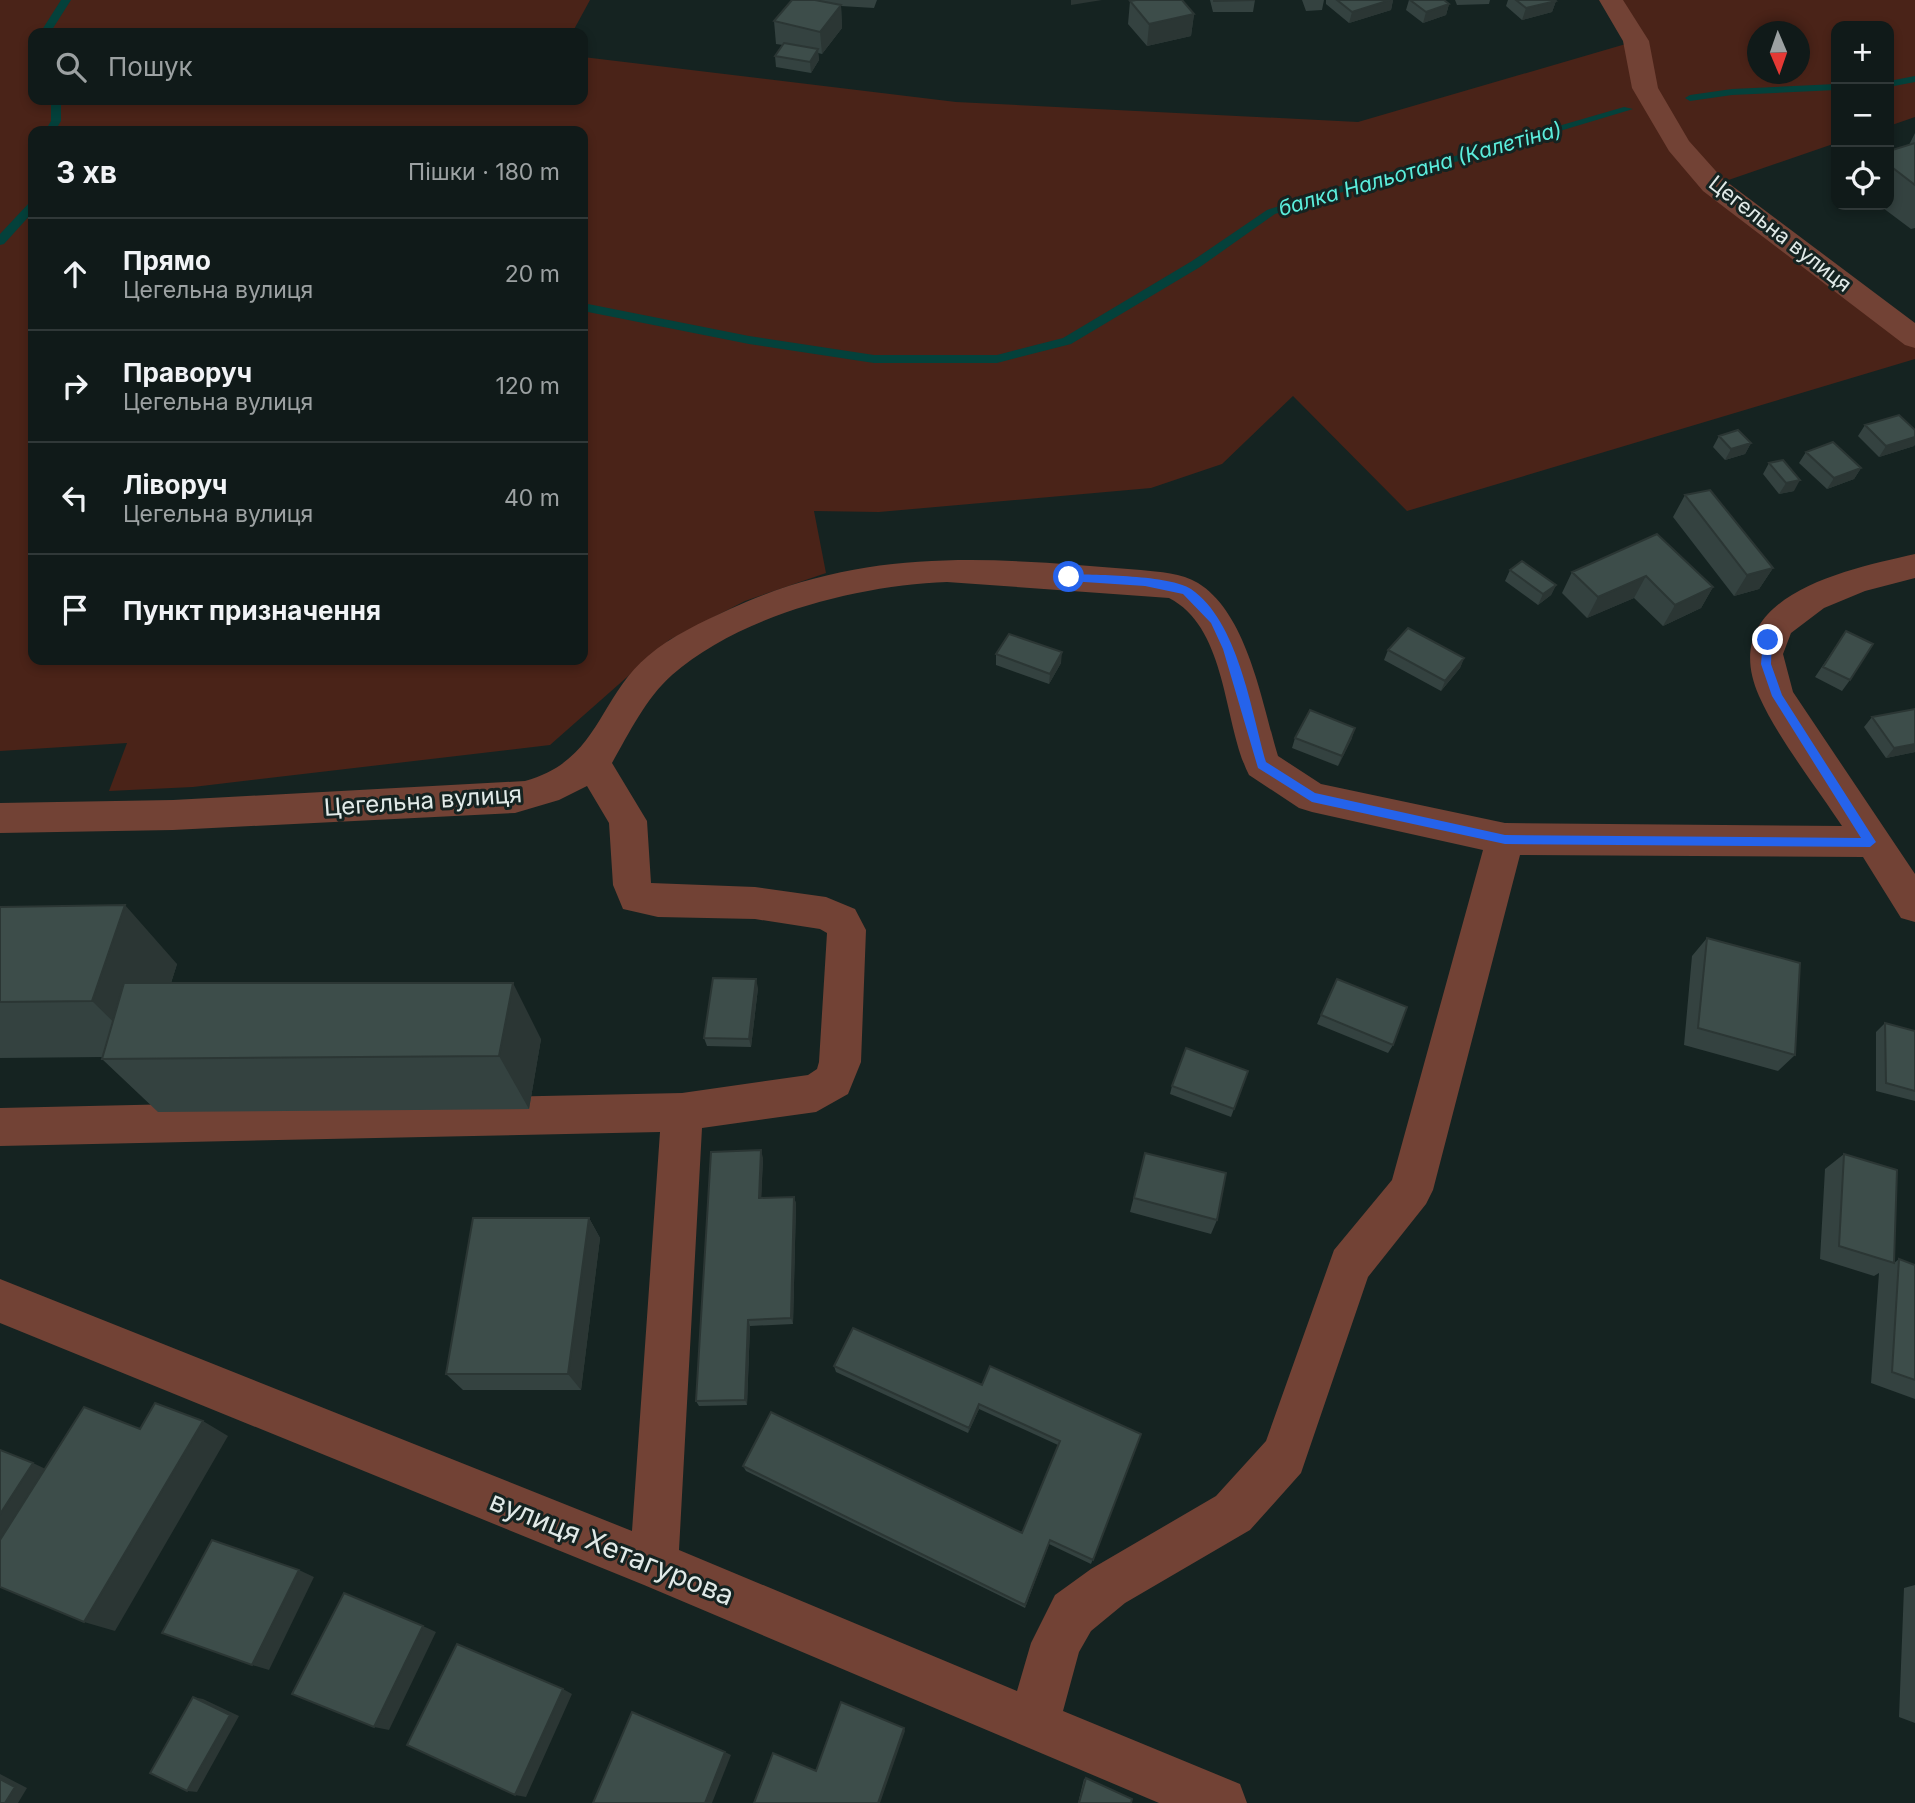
<!DOCTYPE html>
<html lang="uk">
<head>
<meta charset="utf-8">
<style>
	body { margin:0; font-family:Inter,sans-serif; background:#1e2726; color:#f1f3f6 }
	.controls { position:absolute; right:21px; top:21px; display:grid; overflow:hidden; border-radius:14px; box-shadow:0 4px 10px #0003 }
	.controls button { width:63px; height:63px; display:grid; place-items:center; padding:0; border:0; border-bottom:2px solid #303838; background:#101a19; color:#f1f3f6; font:35px sans-serif }
	.compass { position:absolute; left:1747px; top:21px; width:63px; height:63px; border-radius:50%; background:#101a19; box-shadow:0 4px 10px #0003; rotate:178deg }
	.stop { position:absolute; width:21px; height:21px; margin:-16px; border:5px solid #2563eb; border-radius:50%; background:#fff }
	.stop.end { background:#2563eb; border-color:#fff; box-shadow:0 2px 7px #0008 }
	.list { margin:0; padding:0; list-style:none }
	h2 { display:flex; justify-content:space-between; align-items:center; height:91px; margin:0; padding:0 28px; font-size:30px }
	h2 small { font-size:23px; font-weight:400; color:#9ca1a2 }
	.list li { display:grid; grid-template-columns:46px 1fr auto; gap:21px; align-items:center; box-sizing:border-box; height:112px; padding:0 28px; border-top:2px solid #303838 }
	.list b { display:block; font-size:26px; white-space:nowrap }
	.list p { margin:0; font-size:23px; white-space:nowrap; color:#9ca1a2 }
	.list em { font-size:23px; font-style:normal; color:#9ca1a2 }
	.icon { flex:none; width:38px; height:38px; fill:none; stroke:currentColor; stroke-width:2; stroke-linecap:round; stroke-linejoin:round }
	.map { position:relative; flex:none; width:1915px; height:1803px; overflow:hidden }
	.search { position:absolute; background:#101a19; box-shadow:0 4px 10px #0003; left:28px; top:28px; width:560px; height:77px; display:flex; align-items:center; gap:18px; box-sizing:border-box; padding:0 24px; border-radius:14px; color:#9ca1a2; font-size:26px }
	.panel { position:absolute; background:#101a19; box-shadow:0 4px 10px #0003; left:28px; top:126px; width:560px; height:539px; border-radius:14px }
	.map>svg:first-child { display:block }
	.green { fill:#4a2318; fill-rule:evenodd }
	.lines { fill:none; stroke-linecap:round; stroke-linejoin:round }
	.stream { fill:#04413b; fill-rule:evenodd }
	.minor { fill:#724235; fill-rule:evenodd }
	.wall { fill:#344240 }
	.shaded-wall { fill:#2b3634 }
	.building { fill:#3d4d4a; stroke:#2b3634; stroke-width:2 }
	.route { fill:#2563eb }
	.labels { text-anchor:middle; stroke-width:6; stroke-linejoin:round; paint-order:stroke }
	.far-water-label { font-size:21px; font-style:italic; fill:#5beddc; stroke:#152321 }
	.far-street-label { font-size:21px; fill:#e1eae8; stroke:#152321 }
	.street-label { font-size:24px; fill:#e1eae8; stroke:#152321 }
	.near-street-label { font-size:28px; fill:#e1eae8; stroke:#152321 }
</style>
</head>
<body>
<div class="map">
<svg width="1915" height="1803" viewBox="0 0 1915 1803">
	<rect width="100%" height="100%" fill="#152321"/>
	<path class="green" d="M0,0H590L572,33H33V100H583V57L956,102L1358,122L1636,41L1611,0H1915V117L1889,126V26H1836V143L1714,185L1915,338V359L1407,511L1293,396L1222,464L1151,488L879,512L814,511L826,573L745,601L669,640L550,745L193,787L109,791L127,743L0,751ZM1758,32H1800V74H1758ZM33,131H583V660H33Z"/>
	<g class="lines">
		<path class="stream" d="M61,0H71L50,33H40Z
			M1915,76V82L1889,87V81Z
			M1836,84V90L1732,95L1690,101L1685,98L1690,95L1732,89Z
			M51,100H61V121L55,131H45L51,121Z
			M1624,107L1633,109L1463,160L1367,184L1275,214L1200,267L1071,344L997,363H874L749,344L583,311V303L749,336L874,355H997L1063,338L1192,261L1267,210L1359,180L1455,156Z
			M33,202V212L4,244L0,245V234L29,203Z"/>
		<path class="minor" d="M1599,0H1623L1649,41L1658,88L1689,141L1723,179L1915,323V348L1905,345L1703,191L1669,151L1632,88L1623,41Z
			M1915,554V578L1865,591L1824,608L1791,633L1783,654L1793,692L1915,874V922L1901,918L1863,857L1520,855L1433,1190L1426,1204L1368,1277L1301,1473L1250,1530L1125,1603L1091,1631L1079,1652L1063,1711L1240,1784L1247,1803H1159L644,1585L0,1323V1279L632,1531L660,1132L0,1146V1108L682,1093L808,1075L817,1069L819,1062L827,933L820,929L755,919L658,917L623,909L613,885L609,823L587,786L559,800L515,813L173,830L0,833V803L173,800L525,781C600,760 597,699 648,656C671,636 702,622 730,609C869,545 994,558 1141,570C1159,572 1182,573 1198,583C1248,614 1262,704 1278,756L1321,784L1505,823L1842,826C1817,788 1777,737 1759,696C1715,596 1845,570 1915,554ZM947,582L1169,598C1228,628 1223,724 1249,775L1299,808L1312,812L1483,850L1392,1180L1334,1250L1266,1441L1216,1496L1091,1569L1055,1595L1031,1643L1017,1691L679,1550L702,1128L816,1112L848,1094L861,1062L866,930L855,909L826,897L755,887L651,883L647,821L612,763C629,733 646,698 672,675C740,615 859,585 947,582Z"/>
	</g>
	<path class="wall" d="M792,0H877L874,8L841,6L842,28L822,54L818,53L819,60L811,73L776,67L775,56L783,45L776,44L774,21Z
		M1210,0H1255L1253,12H1213Z
		M1302,0H1324L1322,10L1306,11Z
		M1326,0H1393L1391,10L1349,23L1326,4Z
		M1409,0H1444L1449,4L1446,15L1423,23L1406,10Z
		M1455,0H1490L1489,4L1457,5Z
		M1508,0H1555L1556,1L1552,12L1522,20L1506,6Z
		M1130,1L1194,14L1191,36L1147,46L1128,24Z
		M1915,133V228L1911,229L1879,205H1889V151L1909,145Z
		M1865,425L1915,430V444L1914,446L1879,457L1858,436Z
		M1719,436L1751,443L1745,454L1725,460L1713,447Z
		M1806,452L1861,468L1854,479L1827,489L1799,463Z
		M1769,463L1794,491L1779,494L1763,474Z
		M1685,495L1773,568L1759,589L1734,596L1673,517Z
		M1657,534L1713,587L1701,608L1663,626L1634,598L1587,618L1562,593L1572,572Z
		M1510,570L1556,585L1551,595L1538,605L1505,581Z
		M1846,631L1850,680L1842,691L1815,677Z
		M1388,650L1464,658L1460,668L1441,691L1384,660Z
		M996,654L1061,663L1049,684L996,665Z
		M1915,709V752L1886,758L1864,727L1872,717Z
		M1295,738H1352L1338,766L1292,748Z
		M0,907L177,964L171,983L541,1039L529,1109L158,1112L102,1059L103,1057L0,1058Z
		M1707,938L1795,1055L1778,1071L1684,1045L1692,956Z
		M1337,979L1393,1045L1388,1053L1317,1024Z
		M758,988L751,1047L707,1046L704,1038Z
		M1885,1023L1915,1031V1101L1876,1091V1032Z
		M1248,1071L1231,1117L1170,1094L1172,1086Z
		M1145,1153L1217,1220L1211,1234L1130,1212Z
		M1844,1154L1894,1263L1899,1259L1915,1265V1399L1871,1383L1879,1273L1874,1276L1820,1259L1825,1169Z
		M763,1158L761,1198L794,1197L796,1204L793,1324L750,1326L747,1405L699,1406L696,1401Z
		M589,1218L600,1238L581,1390H463L446,1374Z
		M834,1366L982,1385L1141,1434L1091,1564L1049,1544L1025,1608L746,1471L743,1466L1022,1533L1058,1445L979,1409L968,1433L836,1372Z
		M1915,1585V1723L1899,1717L1904,1588Z
		M1086,1778L1131,1803H1078L1084,1779Z"/>
	<path class="shaded-wall" d="M1071,0H1102L1071,5Z
		M1390,0H1393L1391,10L1349,23L1352,12Z
		M1556,1L1552,12L1522,20L1526,8Z
		M1449,4L1446,15L1423,23L1426,12Z
		M841,5L842,28L822,54L820,32Z
		M1194,14L1191,36L1147,46L1149,24Z
		M818,49L819,60L811,73L810,62Z
		M1915,437V444L1914,446L1879,457L1886,446Z
		M1751,443L1745,454L1725,460L1731,449Z
		M1861,468L1854,479L1827,489L1834,478Z
		M1800,480L1794,491L1779,494L1786,483Z
		M1773,568L1759,589L1734,596L1747,575Z
		M1646,576L1634,598L1587,618L1598,597Z
		M1556,585L1551,595L1538,605L1543,594Z
		M1713,587L1701,608L1663,626L1675,605Z
		M1062,652L1061,663L1049,684L1050,674Z
		M1464,658L1460,668L1441,691L1445,681Z
		M1355,728L1352,738L1338,766L1342,756Z
		M1915,744V752L1886,758L1894,748Z
		M125,905L177,964L148,1056L92,1001Z
		M756,979L758,988L751,1047L749,1039Z
		M513,983L541,1039L529,1109L499,1056Z
		M761,1150L763,1158L761,1205L759,1198Z
		M794,1197L796,1204L793,1324L791,1318Z
		M589,1218L600,1238L581,1390L568,1374Z
		M748,1320L750,1326L747,1405L745,1400Z
		M979,1404V1409L968,1433L969,1428Z
		M203,1421L228,1436L115,1631L84,1622Z
		M33,1463L54,1473L0,1549V1514Z
		M299,1570L314,1577L269,1670L252,1665Z
		M423,1626L436,1632L389,1730L374,1727Z
		M563,1689L572,1694L526,1797L515,1795Z
		M193,1697L203,1699L239,1716L197,1792L187,1791Z
		M904,1728L905,1731L880,1803H878Z
		M725,1752L731,1755L712,1803H705Z
		M0,1774L27,1788L18,1803H5L0,1779Z"/>
	<path class="building" d="M792,0H815L841,5L820,32L774,21Z
		M1136,0H1182L1194,14L1149,24L1130,1Z
		M1214,0H1255L1214,1Z
		M1337,0H1390L1352,12Z
		M1410,0H1444L1449,4L1426,12Z
		M1516,0H1555L1556,1L1526,8Z
		M784,43L818,49L810,62L775,56Z
		M1915,143V185L1889,165V151Z
		M1899,415L1915,430V437L1886,446L1865,425Z
		M1738,430L1751,443L1731,449L1719,436Z
		M1833,442L1861,468L1834,478L1806,452Z
		M1783,460L1800,480L1786,483L1769,463Z
		M1710,490L1773,568L1747,575L1685,495Z
		M1657,534L1713,587L1675,605L1646,576L1598,597L1572,572Z
		M1522,561L1556,585L1543,594L1510,570Z
		M1408,628L1464,658L1445,681L1388,650Z
		M1846,631L1873,644L1850,680L1823,667Z
		M1009,634L1062,652L1050,674L996,654Z
		M1915,709V744L1894,748L1872,717Z
		M1310,710L1355,728L1342,756L1295,738Z
		M125,905L92,1001L0,1002V907Z
		M1707,938L1800,963L1795,1055L1698,1028Z
		M713,978L756,979L749,1039L704,1038Z
		M1337,979L1407,1007L1393,1045L1321,1015Z
		M124,983H513L499,1056L102,1059Z
		M1885,1023L1915,1031V1091L1886,1083Z
		M1186,1048L1248,1071L1234,1109L1172,1086Z
		M761,1150L759,1198L794,1197L791,1318L748,1320L745,1400L696,1401L711,1152Z
		M1145,1153L1226,1173L1217,1220L1134,1198Z
		M1844,1154L1897,1170L1894,1263L1839,1246Z
		M473,1218H589L568,1374H446Z
		M1899,1259L1915,1265V1380L1892,1372Z
		M853,1328L982,1385L990,1366L1141,1434L1093,1560L1050,1540L1025,1605L743,1466L771,1412L1022,1533L1060,1441L979,1404L969,1428L834,1366Z
		M155,1403L203,1421L84,1622L0,1587V1540L84,1407L140,1429Z
		M0,1450L33,1463L0,1514Z
		M212,1540L299,1570L252,1665L162,1633Z
		M344,1593L423,1626L374,1727L292,1694Z
		M457,1644L563,1689L515,1795L407,1745Z
		M193,1697L230,1715L187,1791L150,1773Z
		M841,1702L904,1728L878,1803H754L773,1753L816,1771Z
		M632,1712L725,1752L705,1803H593Z
		M1086,1778L1132,1799L1131,1803H1079Z
		M0,1779L15,1787L5,1803H0Z"/>
	<path class="route" d="M1069,574C1096,575 1170,575 1191,589C1238,621 1251,710 1266,762L1315,793L1505,835L1861,838L1772,696L1761,664L1763,640L1772,637L1771,664L1782,695L1876,842L1870,847L1505,844L1312,802L1258,768L1223,649L1211,623L1183,594L1145,586L1069,581L1064,577Z"/>
	<g class="labels">
		<g class="far-water-label">
			<text transform="translate(1420 169) rotate(-16)" y="7">балка Нальотана (Калетіна)</text>
		</g>
		<g class="far-street-label">
			<text transform="translate(1780 234) rotate(38)" y="7">Цегельна вулиця</text>
		</g>
		<g class="street-label">
			<text transform="translate(423 801) rotate(-4)" y="8">Цегельна вулиця</text>
		</g>
		<g class="near-street-label">
			<text transform="translate(612 1548) rotate(22)" y="10">вулиця Хетагурова</text>
		</g>
	</g>
</svg>
<div class="controls">
<button>+</button>
<button>−</button>
<button><svg class="icon" aria-label="locate" viewBox="0 0 24 24"><circle cx="12" cy="12" r="6"/><path d="M12 2v4M12 18v4M2 12h4M18 12h4"/></svg></button>
</div>
<svg class="compass" viewBox="-18 -18 36 36"><path d="M0-13l5 13h-10z" fill="#e53935"/><path d="M0 13l5-13h-10z" fill="#9ca1a2"/></svg>
<div class="stop" style="left:1069px;top:577px"></div>
<div class="stop end" style="left:1768px;top:640px"></div>
<div class="search"><svg class="icon" aria-label="search" viewBox="0 0 24 24"><circle cx="10" cy="10" r="6"/><path d="M15 15l6 6"/></svg>Пошук</div>
<section class="panel">
<h2>3 хв<small>Пішки · 180 m</small></h2>
<ul class="list">
<li><svg class="icon" aria-label="ahead" viewBox="0 0 24 24"><path d="M12 20V5M6 11l6-6 6 6"/></svg><div><b>Прямо</b><p>Цегельна вулиця</p></div><em>20 m</em></li>
<li><svg class="icon" aria-label="right" viewBox="0 0 24 24"><path d="M7 20v-9h11M14 6l5 5-5 5"/></svg><div><b>Праворуч</b><p>Цегельна вулиця</p></div><em>120 m</em></li>
<li><svg class="icon" aria-label="left" viewBox="0 0 24 24"><path d="M17 20v-9H6M10 6l-5 5 5 5"/></svg><div><b>Ліворуч</b><p>Цегельна вулиця</p></div><em>40 m</em></li>
<li><svg class="icon" aria-label="arrive" viewBox="0 0 24 24"><path d="M6 21V4h12l-3 4 3 4H6"/></svg><div><b>Пункт призначення</b></div></li>
</ul>
</section>
</div>
</body>
</html>
